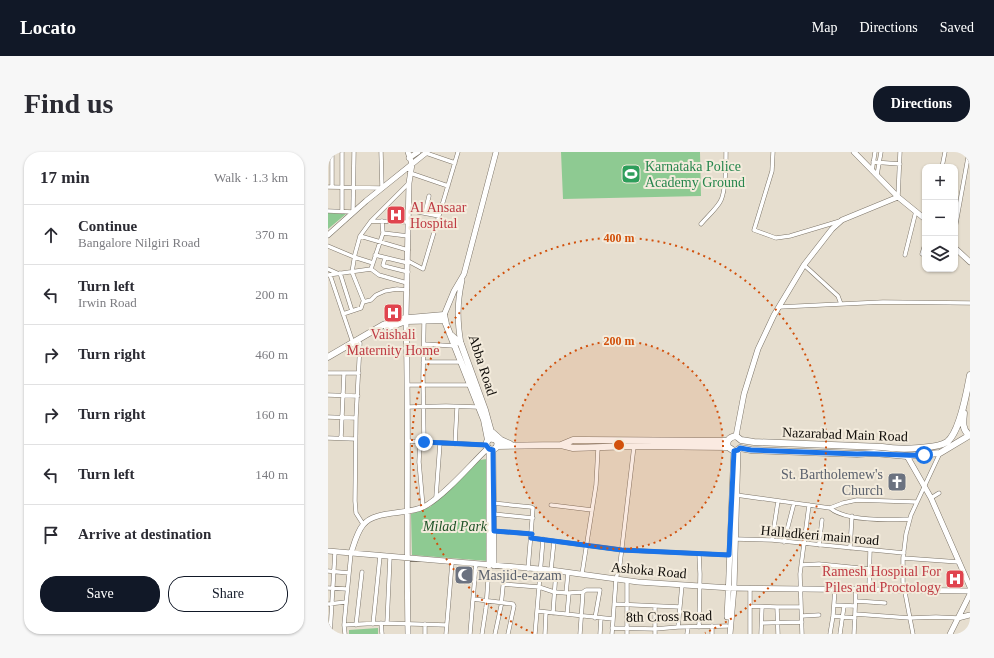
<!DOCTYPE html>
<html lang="en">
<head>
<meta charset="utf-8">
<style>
	body { margin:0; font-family:Georgia,serif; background:#f7f7f7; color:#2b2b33 }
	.controls { position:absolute; right:12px; top:12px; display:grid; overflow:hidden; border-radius:8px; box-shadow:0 1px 3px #0004 }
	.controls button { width:36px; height:36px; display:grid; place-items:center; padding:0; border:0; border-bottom:1px solid #e1e1e2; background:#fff; color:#2b2b33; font:20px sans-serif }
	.stop { position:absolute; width:12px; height:12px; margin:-9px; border:3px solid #1a73e8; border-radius:50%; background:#fff }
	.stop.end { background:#1a73e8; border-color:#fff; box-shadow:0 1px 4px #0008 }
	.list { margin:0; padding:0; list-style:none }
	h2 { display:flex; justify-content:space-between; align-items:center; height:52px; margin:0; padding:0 16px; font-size:17px }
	h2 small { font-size:13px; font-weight:400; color:#7c7c81 }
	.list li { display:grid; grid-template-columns:26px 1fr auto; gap:12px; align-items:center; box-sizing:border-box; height:60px; padding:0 16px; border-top:1px solid #e1e1e2 }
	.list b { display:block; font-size:15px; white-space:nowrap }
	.list p { margin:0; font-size:13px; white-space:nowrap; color:#7c7c81 }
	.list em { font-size:13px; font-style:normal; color:#7c7c81 }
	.actions { display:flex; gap:8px; padding:12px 16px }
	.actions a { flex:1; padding:9px 0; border:1px solid #111827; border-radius:16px; text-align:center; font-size:14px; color:#111827 }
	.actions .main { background:#111827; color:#fff }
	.icon { flex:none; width:22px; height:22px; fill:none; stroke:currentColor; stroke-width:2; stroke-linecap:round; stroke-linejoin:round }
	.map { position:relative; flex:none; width:642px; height:482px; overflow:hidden; border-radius:16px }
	header { display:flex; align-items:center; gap:24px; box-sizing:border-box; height:56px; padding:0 20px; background:#111827; color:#fff }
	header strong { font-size:19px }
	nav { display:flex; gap:22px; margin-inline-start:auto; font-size:14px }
	.intro { display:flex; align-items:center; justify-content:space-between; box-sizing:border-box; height:96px; padding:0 24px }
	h1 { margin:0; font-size:28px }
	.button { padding:10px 18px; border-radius:16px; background:#111827; color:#fff; font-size:14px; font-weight:700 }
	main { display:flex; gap:24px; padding:0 24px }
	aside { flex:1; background:#fff; border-radius:16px; box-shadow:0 1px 3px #0004 }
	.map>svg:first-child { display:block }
	.green { fill:#8eca92 }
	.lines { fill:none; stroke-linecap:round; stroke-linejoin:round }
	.street-casing { stroke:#7d7569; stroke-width:4.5 }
	.secondary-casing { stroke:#7d7569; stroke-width:6 }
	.primary-casing { stroke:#7d7569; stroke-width:7 }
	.street { stroke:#fff; stroke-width:3.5 }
	.secondary { stroke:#fff; stroke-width:5 }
	.primary { stroke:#fff; stroke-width:6 }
	.route { stroke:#1a73e8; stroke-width:5 }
	.ring { fill:none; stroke:#d2510c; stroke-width:2; stroke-dasharray:2 4 }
	.labels { text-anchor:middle; stroke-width:4; stroke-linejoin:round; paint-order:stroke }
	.leisure-label { font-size:14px; fill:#27864d; stroke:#f3ebdc; text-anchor:start }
	.health-label { font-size:14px; fill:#be3a42; stroke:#f3ebdc; text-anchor:start }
	.street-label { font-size:14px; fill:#100d09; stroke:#f3ebdc }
	.worship-label { font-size:14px; fill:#5b616d; stroke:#f3ebdc; text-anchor:end }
	.park-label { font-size:14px; font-style:italic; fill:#1f5327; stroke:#f3ebdc }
	.centre { fill:#d2510c; stroke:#f3ebdc; stroke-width:2 }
	.ring-label { font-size:12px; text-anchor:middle; font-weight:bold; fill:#d2510c; stroke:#f3ebdc; stroke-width:4; stroke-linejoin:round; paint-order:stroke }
</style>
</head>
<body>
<header>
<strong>Locato</strong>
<nav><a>Map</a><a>Directions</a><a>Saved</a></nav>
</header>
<div class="intro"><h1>Find us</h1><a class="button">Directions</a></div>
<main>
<aside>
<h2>17 min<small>Walk · 1.3 km</small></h2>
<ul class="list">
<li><svg class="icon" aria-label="ahead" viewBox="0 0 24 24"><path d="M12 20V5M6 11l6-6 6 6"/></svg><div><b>Continue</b><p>Bangalore Nilgiri Road</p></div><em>370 m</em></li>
<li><svg class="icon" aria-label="left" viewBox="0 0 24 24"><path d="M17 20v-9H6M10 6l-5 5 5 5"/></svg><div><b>Turn left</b><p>Irwin Road</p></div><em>200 m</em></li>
<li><svg class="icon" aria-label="right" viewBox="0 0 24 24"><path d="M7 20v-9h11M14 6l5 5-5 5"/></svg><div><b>Turn right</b></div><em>460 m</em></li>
<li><svg class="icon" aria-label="right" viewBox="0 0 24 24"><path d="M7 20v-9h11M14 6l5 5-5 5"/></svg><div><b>Turn right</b></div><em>160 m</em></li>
<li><svg class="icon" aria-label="left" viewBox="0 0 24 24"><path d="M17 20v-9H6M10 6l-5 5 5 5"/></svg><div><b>Turn left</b></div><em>140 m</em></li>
<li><svg class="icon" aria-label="arrive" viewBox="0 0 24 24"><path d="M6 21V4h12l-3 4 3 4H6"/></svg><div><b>Arrive at destination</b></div></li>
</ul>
<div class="actions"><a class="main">Save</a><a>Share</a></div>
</aside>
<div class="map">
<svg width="642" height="482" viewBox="0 0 642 482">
	<rect width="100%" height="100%" fill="#e6decf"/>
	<path class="green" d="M233,0H372L373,44L235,47Z
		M0,61L18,62L0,77Z
		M159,307L160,409L84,403L83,362L102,355L152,308Z
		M50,476V482H21V478Z"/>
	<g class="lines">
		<g class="street-casing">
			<path id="street" d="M445,0L444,19L426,78L448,86L462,84L512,69
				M98,1L127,11
				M545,10L572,12
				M614,15L617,0
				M544,19L547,0
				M82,21L120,34
				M549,23L553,0
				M0,35L54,36L53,0
				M4,35V0
				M570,45L572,0
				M80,58L111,64
				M0,59L25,60L26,0
				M14,60V0
				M97,61L101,44
				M43,69L80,70
				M373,72C379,65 387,58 392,50C398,41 398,11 398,0
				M627,77L641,0
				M55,81L80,84
				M32,84L80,98
				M0,94L26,105L45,111
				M594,102L597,92
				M47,103L80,111
				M577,103L588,59
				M57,106L55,113L56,114L80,120
				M80,109L95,117L130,0
				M476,113L510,144L513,152
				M0,117L9,121
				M43,117L55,81L54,69
				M12,121L24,159
				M0,123L43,117L51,123L79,131
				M2,123L26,194
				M36,150L24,120L27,102L32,84L43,69L81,31
				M451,155L555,150L642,151
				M15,162L33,156L35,150L43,148L48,143L57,139L69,137L79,138
				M32,191L28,266L27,349L28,361L35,372
				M96,192L126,194
				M95,210H133
				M0,221H31
				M80,233H141
				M0,243L30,244
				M80,255L118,254L150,255
				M0,265L28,266
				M0,286L27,287
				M13,286L16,221
				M80,289L158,293
				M92,290L91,310L95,355
				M96,290L95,226L96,169
				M127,292L129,255
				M408,343L502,356L515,351L529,348L588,350
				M108,345L112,291
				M603,346L611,341
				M164,351L203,355L205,356L200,417
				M223,353L264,358
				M502,356C517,369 561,368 581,367
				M166,362L205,366
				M166,379L204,382
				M203,386L294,398L401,403
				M407,387L444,388L576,401
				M444,388L450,349
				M456,390L466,351
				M491,393L494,368
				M522,396L524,364
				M371,402L372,422L371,475
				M575,406L631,410
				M473,413L491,412L541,417
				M223,418L226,389
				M0,419L21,421
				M254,422L268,333L270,296
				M175,432L211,435L226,440L238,441
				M0,436L19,437
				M541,437L542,398
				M241,441L255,440
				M145,447L185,452L186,454L180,482
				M528,449L557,451
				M0,452L18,450
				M286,452L352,455
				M506,453L527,454
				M327,454V482
				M422,454L449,455
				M209,459L285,467
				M225,461L228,419
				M239,462L241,441H238L240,421
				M527,462L582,466L608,465L630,466
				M474,464L491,463
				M505,464L527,466
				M53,471L54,482
				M59,471L62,405
				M434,471L474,470
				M45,472L52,404
				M16,473L53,471L118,473
				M28,473L34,420
				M350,475L354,433
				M284,476L327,477L350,475L399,474
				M2,482L7,400
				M17,482L16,473L23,401
				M97,482V472
				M118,482L124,411
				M142,482L148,412
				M154,482L158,456L161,414
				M167,482L173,454L177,415
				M207,482L215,387
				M217,482L218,460
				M252,482L255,440L258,438H272L267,466
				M272,482L273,466
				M284,482L288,427L292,412L306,294
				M299,482V429
				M359,482L360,475
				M384,482V474
				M422,482V436
				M433,482L434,455
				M450,482L449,455H473
				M474,482L472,422L481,353
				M502,482L505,464L507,437
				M512,482L516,454
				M526,482L528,437
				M585,482L575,430V406L578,382L583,363L612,301"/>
		</g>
		<g class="secondary-casing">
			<path id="secondary" d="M526,0L570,45L597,67
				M81,6L90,0
				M0,83L38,49L99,0
				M627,96L642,110
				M116,163L126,139L136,122L168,0
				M78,165L81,31L84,12L80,0
				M78,169C81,274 78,378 80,482
				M133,192C129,169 129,151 134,128
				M408,284L416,242L430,197L446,163L476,113L504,77L514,68L570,45
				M161,297V414
				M165,298L166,414
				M579,304L603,346L642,435
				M0,399L223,418L310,430L403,436L642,439
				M23,401C26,392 29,380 35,373C47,357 82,364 99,353C120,340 142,313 160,296
				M399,465C402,410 403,355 406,299
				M630,466L642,463
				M402,482L406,436L410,298
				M622,482L642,442"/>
		</g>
		<g class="primary-casing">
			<path id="primary" d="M59,176L78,169L117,168
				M123,183L133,192L157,258L165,287
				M0,205L55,173L70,167L116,163L118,172L156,268L160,288
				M636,261C635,270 634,277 641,283
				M164,280L173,288L182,292
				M158.5 292a5.5 5.5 0 1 1 11 0a5.5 5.5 0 1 1-11 0Z
				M233,293L245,288H257L399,289
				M169,294L233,293L245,296L306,294L400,295L406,299L410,298L412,296L423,298L529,302L546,301L579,304L612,301L642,283
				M400,295C398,289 401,285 408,284L413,288L426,290L554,295C567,297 579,297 591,296C601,295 611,295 619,290C632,280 639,239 642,223"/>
		</g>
		<use href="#street" class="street"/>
		<use href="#secondary" class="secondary"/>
		<use href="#primary" class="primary"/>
	</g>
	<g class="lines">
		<path class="route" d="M96,290L158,293L161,297L165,298L166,379L204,382L203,386L294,398L401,403L406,299L410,298L412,296L423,298L529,302C551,301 573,304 596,303"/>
	</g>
	<circle cx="291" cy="293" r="104" fill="#d2510c" fill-opacity=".12"/>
	<g class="ring">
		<circle cx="291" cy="293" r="104"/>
		<path d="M205 481A207 207 0 1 1 377 481"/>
	</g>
	<defs>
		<g id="stadium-square" transform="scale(1)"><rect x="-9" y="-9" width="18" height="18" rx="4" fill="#2e9e5b" stroke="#f3ebdc"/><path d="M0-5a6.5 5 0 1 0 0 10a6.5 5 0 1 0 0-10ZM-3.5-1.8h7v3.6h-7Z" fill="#fff"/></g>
		<g id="hospital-square" transform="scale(1)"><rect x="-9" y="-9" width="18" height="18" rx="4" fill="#e0444e" stroke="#f3ebdc"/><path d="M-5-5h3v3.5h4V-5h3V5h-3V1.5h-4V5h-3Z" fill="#fff"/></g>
		<g id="church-square" transform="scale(1)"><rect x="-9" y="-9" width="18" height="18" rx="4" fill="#6b7280" stroke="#f3ebdc"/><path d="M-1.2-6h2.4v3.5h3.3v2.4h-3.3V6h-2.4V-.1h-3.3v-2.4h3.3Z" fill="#fff"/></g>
		<g id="mosque-square" transform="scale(1)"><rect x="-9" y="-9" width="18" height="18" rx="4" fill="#6b7280" stroke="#f3ebdc"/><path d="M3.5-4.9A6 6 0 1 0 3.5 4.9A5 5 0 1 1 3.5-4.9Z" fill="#fff"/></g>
	</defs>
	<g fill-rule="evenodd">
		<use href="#stadium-square" x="303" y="22"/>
		<use href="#hospital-square" x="68" y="63"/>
		<use href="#hospital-square" x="65" y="161"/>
		<use href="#church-square" x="569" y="330"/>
		<use href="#mosque-square" x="136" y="423"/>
		<use href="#hospital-square" x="627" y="427"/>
	</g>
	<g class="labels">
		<g class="leisure-label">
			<text x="317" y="19">Karnataka Police<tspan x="317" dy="16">Academy Ground</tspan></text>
		</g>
		<g class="health-label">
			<text x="82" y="60">Al Ansaar<tspan x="82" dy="16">Hospital</tspan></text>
			<text x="65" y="187" text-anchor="middle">Vaishali<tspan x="65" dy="16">Maternity Home</tspan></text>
			<text x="613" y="424" text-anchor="end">Ramesh Hospital For<tspan x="613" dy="16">Piles and Proctology</tspan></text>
		</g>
		<g class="street-label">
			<text transform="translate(155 213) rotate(72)" y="5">Abba Road</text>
			<text transform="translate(517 282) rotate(2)" y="5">Nazarabad Main Road</text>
			<text transform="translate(492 383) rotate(5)" y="5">Halladkeri main road</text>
			<text transform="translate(321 418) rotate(5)" y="5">Ashoka Road</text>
			<text transform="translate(341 464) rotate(-1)" y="5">8th Cross Road</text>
		</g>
		<g class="worship-label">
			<text x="555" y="327">St. Bartholemew's<tspan x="555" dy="16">Church</tspan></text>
			<text x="150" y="428" text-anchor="start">Masjid-e-azam</text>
		</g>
		<g class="park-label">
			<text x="127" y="379">Milad Park</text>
		</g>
	</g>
	<circle cx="291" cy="293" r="6" class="centre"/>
	<g class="ring-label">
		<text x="291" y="90">400 m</text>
		<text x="291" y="193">200 m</text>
	</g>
</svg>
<div class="controls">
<button>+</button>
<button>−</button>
<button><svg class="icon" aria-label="layers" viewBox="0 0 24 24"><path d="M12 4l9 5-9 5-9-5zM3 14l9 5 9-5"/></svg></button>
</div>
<div class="stop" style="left:596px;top:303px"></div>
<div class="stop end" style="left:96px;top:290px"></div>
</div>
</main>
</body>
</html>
